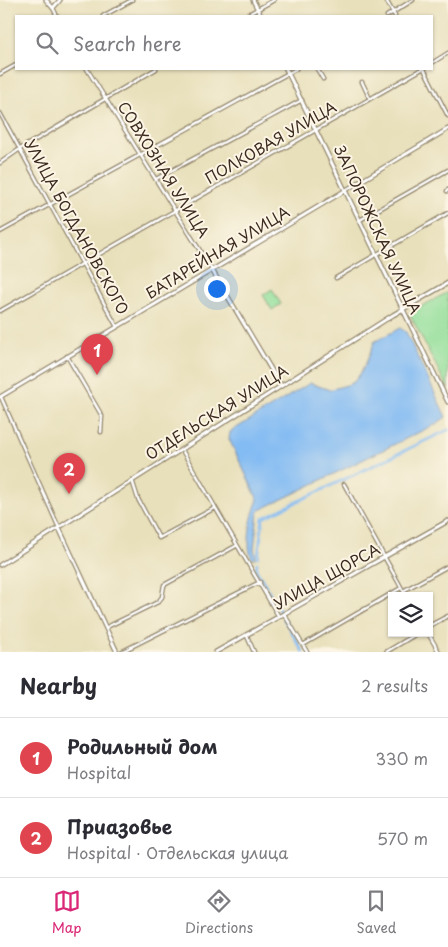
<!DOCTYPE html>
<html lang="en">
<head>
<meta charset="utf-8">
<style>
	body { margin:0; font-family:"Playpen Sans",sans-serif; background:#f7f7f7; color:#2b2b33 }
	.controls { position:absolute; right:15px; bottom:15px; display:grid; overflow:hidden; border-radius:0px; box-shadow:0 1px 4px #0004 }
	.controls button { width:45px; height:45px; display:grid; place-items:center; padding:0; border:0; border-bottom:1px solid #e1e1e2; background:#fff; color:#2b2b33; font:25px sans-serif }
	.you { position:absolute; left:216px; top:288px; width:18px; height:18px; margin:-12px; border:4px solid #fff; border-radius:50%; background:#1a73e8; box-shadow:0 0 0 8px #1a73e833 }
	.badge { display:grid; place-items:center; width:32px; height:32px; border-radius:50%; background:#db2777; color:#fff; font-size:16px; font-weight:700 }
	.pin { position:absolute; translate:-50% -41px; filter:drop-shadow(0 1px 2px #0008) }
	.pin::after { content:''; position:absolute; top:26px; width:18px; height:15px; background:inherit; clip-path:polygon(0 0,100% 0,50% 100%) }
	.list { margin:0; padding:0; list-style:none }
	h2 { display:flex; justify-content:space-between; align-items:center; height:65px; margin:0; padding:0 20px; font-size:21px }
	h2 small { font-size:16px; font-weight:400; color:#7c7c81 }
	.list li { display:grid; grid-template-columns:32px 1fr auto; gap:15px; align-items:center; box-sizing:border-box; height:80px; padding:0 20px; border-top:1px solid #e1e1e2 }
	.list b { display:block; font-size:19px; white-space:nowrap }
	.list p { margin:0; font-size:16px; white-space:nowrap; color:#7c7c81 }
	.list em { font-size:16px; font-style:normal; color:#7c7c81 }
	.icon { flex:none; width:28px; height:28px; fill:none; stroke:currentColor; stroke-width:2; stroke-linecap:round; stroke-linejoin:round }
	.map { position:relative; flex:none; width:448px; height:652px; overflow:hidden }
	.search { position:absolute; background:#fff; box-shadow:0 1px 4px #0004; left:15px; right:15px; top:15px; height:55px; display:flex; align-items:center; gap:12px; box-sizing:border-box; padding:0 18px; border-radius:0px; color:#7c7c81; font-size:19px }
	.sheet { height:225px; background:#fff }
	nav { display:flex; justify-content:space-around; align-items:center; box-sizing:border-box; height:70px; border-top:1px solid #e1e1e2; background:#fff; font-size:14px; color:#7c7c81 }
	nav a { display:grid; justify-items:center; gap:2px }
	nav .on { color:#db2777 }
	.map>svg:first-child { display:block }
	.green { fill:#94df9c; stroke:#68845d }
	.water { fill:#83bbf3; stroke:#5f7288 }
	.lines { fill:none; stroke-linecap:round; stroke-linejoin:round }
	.canal { stroke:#83bbf3; stroke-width:3 }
	.minor-casing { stroke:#92856c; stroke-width:5 }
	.tertiary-casing { stroke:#92856c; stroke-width:5.5 }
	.minor { stroke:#fff; stroke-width:2.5 }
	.tertiary { stroke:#fff; stroke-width:3 }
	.labels { text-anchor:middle; stroke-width:4; stroke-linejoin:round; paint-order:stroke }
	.street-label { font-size:15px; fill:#3b2a1e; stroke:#fcf5e5 }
</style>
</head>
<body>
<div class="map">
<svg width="448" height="652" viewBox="0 0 448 652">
	<rect width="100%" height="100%" fill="#fcf5e5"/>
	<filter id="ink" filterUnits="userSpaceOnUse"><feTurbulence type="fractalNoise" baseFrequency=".02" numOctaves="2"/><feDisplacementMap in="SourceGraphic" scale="10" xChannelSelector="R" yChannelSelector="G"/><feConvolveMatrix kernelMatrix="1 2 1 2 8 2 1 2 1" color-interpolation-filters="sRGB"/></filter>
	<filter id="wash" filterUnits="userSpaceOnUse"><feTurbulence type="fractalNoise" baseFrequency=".0096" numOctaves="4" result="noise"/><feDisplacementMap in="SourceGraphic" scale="20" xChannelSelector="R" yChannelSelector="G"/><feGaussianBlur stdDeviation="1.12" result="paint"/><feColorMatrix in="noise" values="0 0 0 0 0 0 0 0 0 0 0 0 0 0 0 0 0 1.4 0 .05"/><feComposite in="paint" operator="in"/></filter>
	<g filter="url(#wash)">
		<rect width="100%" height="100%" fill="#e8e0bb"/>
		<path class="green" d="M272,289L281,304L272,310L263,295Z
			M448,292V389L409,313Z"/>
		<path class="water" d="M400,328L406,332L446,417L436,424L260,510L258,512L254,549L256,558L252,559C245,544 251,515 258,500L229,439L230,432L310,383L330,390C337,387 346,386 352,383C360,379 372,351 374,342Z"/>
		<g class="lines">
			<path class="canal" d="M258,557L263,518L448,430
				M257,563L256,570L266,586
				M268,590L280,612
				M284,619L303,652"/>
		</g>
	</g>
	<g filter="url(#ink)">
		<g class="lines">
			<g class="minor-casing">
				<path id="minor" d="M386,0L395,16
					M53,8L57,16
					M103,16L132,0
					M245,16L274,0
					M387,16L413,0
					M432,63L448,53
					M87,69L212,270
					M317,69L323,79
					M424,69L448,116
					M0,74L16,65
					M362,82L370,99
					M0,113L117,327
					M0,163L20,149L156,69
					M156,179L302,100
					M447,191L448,190
					M360,220L448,170
					M0,232L296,69
					M336,278L448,213
					M0,311L422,69
					M67,356L102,416L101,432
					M1,397L59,528
					M182,450L279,617
					M132,480L138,499L159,538L215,508
					M344,484L406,596
					M403,591L448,566
					M284,614L307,652
					M429,626L448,616
					M107,627L158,602L162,597L164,585L236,546
					M428,633L439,652
					M247,636L254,652
					M303,645L401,588
					M121,652L260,582
					M386,652L418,633"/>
			</g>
			<g class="tertiary-casing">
				<path id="tertiary" d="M46,0L53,8L60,0
					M253,0L261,16
					M286,69L448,402
					M212,270L281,386
					M0,397L448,129
					M59,528L117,652
					M0,565L393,315L448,283
					M216,652L448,521"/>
			</g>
			<use href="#minor" class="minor"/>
			<use href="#tertiary" class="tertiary"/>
		</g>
	</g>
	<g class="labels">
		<g class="street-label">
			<text transform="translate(271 143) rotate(-30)" y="5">ПОЛКОВАЯ УЛИЦА</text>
			<text transform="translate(163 170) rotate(58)" y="5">СОВХОЗНАЯ УЛИЦА</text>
			<text transform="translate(76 227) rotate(61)" y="5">УЛИЦА БОГДАНОВСКОГО</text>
			<text transform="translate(377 230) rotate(65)" y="5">ЗАПОРОЖСКАЯ УЛИЦА</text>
			<text transform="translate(218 253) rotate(-31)" y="5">БАТАРЕЙНАЯ УЛИЦА</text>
			<text transform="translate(217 413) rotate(-32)" y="5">ОТДЕЛЬСКАЯ УЛИЦА</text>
			<text transform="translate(327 577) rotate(-29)" y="5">УЛИЦА ЩОРСА</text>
		</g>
	</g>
</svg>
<div class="controls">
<button><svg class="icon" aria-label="layers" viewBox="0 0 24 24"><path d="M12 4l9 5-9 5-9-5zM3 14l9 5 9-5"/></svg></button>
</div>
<div class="you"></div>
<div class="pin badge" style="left:97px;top:375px;background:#e0444e">1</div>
<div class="pin badge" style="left:69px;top:494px;background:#e0444e">2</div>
<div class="search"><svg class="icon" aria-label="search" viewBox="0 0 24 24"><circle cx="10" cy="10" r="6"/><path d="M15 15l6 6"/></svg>Search here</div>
</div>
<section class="sheet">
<h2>Nearby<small>2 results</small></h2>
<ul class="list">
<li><span class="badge" style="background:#e0444e">1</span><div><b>Родильный дом</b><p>Hospital</p></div><em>330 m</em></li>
<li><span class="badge" style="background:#e0444e">2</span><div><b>Приазовье</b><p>Hospital · Отдельская улица</p></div><em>570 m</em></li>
</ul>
</section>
<nav>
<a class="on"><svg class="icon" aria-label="map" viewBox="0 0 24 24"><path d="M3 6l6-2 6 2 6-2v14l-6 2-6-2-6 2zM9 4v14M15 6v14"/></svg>Map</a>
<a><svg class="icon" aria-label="directions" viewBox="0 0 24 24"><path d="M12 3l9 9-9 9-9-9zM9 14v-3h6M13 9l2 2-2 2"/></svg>Directions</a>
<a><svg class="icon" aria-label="saved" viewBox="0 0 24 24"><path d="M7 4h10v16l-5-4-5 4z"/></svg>Saved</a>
</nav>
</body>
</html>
